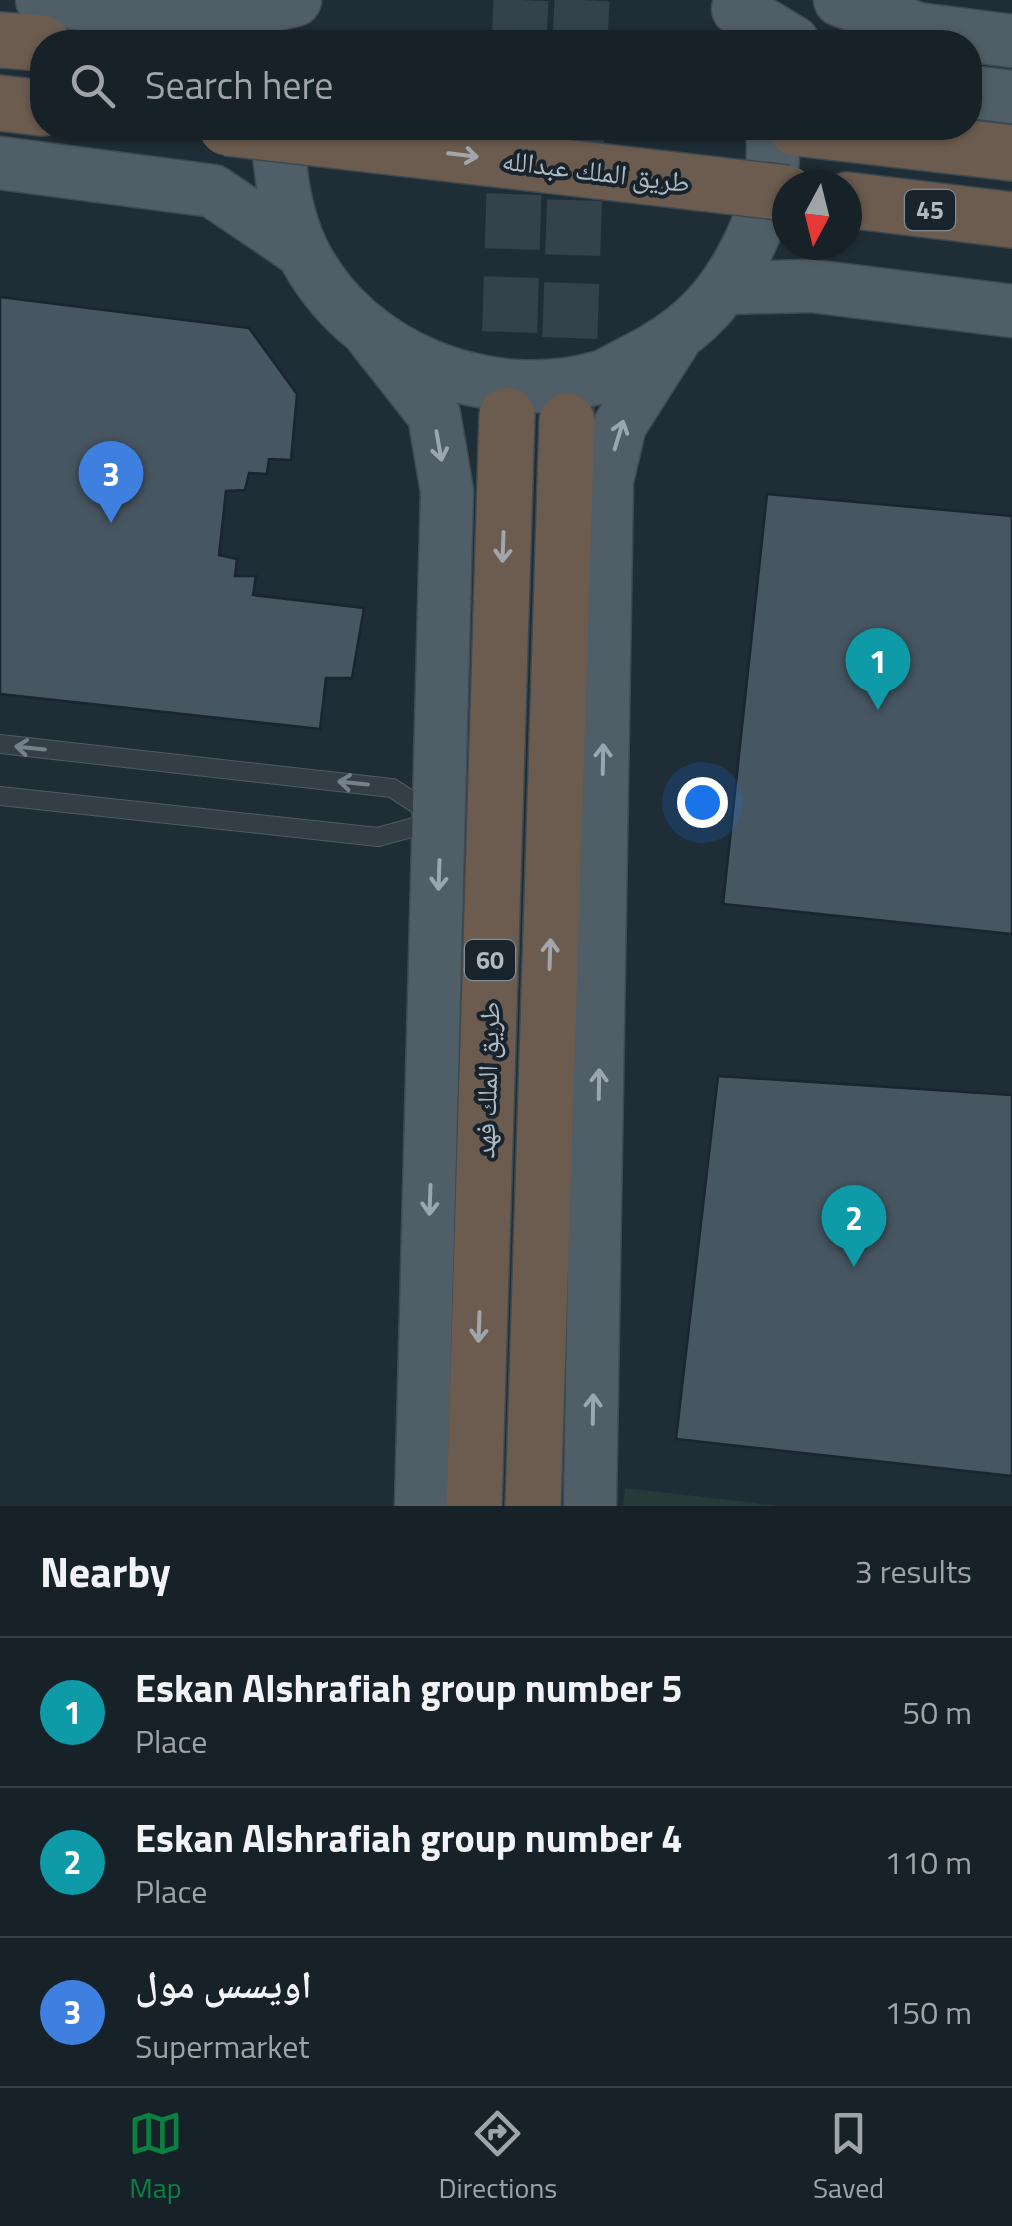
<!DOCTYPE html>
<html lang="en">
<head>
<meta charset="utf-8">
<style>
	body { margin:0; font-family:"Titillium Web","Noto Naskh Arabic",sans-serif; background:#242f34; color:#f1f3f6 }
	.compass { position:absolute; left:772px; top:170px; width:90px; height:90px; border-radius:50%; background:#172228; box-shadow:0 2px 8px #0004; rotate:187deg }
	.you { position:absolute; left:702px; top:802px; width:35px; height:35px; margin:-25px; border:8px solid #fff; border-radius:50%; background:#1a73e8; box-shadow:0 0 0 15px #1a73e833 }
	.badge { display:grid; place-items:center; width:65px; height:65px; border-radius:50%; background:#0b8043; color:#fff; font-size:32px; font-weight:700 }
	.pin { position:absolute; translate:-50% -82px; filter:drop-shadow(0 2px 5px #0008) }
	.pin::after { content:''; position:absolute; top:52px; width:35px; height:30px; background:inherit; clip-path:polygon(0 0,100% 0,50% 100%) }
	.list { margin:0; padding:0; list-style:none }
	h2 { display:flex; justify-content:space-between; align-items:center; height:130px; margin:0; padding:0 40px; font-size:42px }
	h2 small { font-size:32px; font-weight:400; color:#9ea4a8 }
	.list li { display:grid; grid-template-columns:65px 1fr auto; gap:30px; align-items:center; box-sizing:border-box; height:150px; padding:0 40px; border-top:2px solid #363f45 }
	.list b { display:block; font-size:38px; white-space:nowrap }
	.list p { margin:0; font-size:32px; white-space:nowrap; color:#9ea4a8 }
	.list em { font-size:32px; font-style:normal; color:#9ea4a8 }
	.icon { flex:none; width:55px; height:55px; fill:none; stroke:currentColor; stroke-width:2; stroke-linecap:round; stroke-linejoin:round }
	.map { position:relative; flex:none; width:1012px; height:1506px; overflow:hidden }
	.search { position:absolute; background:#172228; box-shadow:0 2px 8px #0004; left:30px; right:30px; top:30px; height:110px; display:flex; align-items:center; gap:25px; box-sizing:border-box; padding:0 35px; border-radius:40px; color:#9ea4a8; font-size:38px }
	.sheet { height:580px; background:#172228 }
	nav { display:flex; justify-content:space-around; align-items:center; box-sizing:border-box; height:140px; border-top:2px solid #363f45; background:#172228; font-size:28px; color:#9ea4a8 }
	nav a { display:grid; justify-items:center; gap:5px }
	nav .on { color:#0b8043 }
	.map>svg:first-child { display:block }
	.green { fill:#243b38 }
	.building { fill:#475762; stroke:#1a252d; stroke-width:2.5 }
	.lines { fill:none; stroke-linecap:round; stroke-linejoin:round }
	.highway-tunnel { stroke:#34424b; stroke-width:55; stroke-dasharray:55 28; stroke-linecap:butt }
	.lane-casing { stroke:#505c64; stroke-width:20 }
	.primary-casing { stroke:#3f4a53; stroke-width:55 }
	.highway-casing { stroke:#3d4951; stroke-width:58 }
	.lane { stroke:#333e46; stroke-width:18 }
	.primary { stroke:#505e67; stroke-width:52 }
	.highway { stroke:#6c5c50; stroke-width:55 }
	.highway-bridge-casing { stroke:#3d4951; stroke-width:58; stroke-linecap:butt }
	.highway-bridge { stroke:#6c5c50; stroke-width:55 }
	.oneway { stroke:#a0a6ac }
	.oneway2 { stroke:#9aa7b1 }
	.oneway3 { stroke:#76828b }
	.labels { text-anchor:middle; stroke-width:8; stroke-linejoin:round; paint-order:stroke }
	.shield { fill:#18232b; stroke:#808c95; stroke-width:2.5 }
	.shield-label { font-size:25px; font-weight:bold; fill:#adb9c3 }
	.street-label { font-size:28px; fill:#adb9c3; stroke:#18232b }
</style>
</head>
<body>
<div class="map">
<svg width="1012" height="1506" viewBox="0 0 1012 1506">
	<rect width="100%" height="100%" fill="#1f2d36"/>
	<path class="green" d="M625,1488L781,1506H623Z"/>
	<path class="building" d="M0,297L249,328L297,394L291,460L269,459L267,474L249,473L245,490L226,491L219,555L237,559L235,576H256L253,595L364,608L352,678H326L320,729L0,694Z
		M767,494L1012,516V934L723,904Z
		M718,1076L1012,1095V1476L676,1439Z"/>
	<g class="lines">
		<path class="highway-tunnel" d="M519,42L521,0
			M580,42L582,0
			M507,415L516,128
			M567,421L577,128"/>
		<g class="lane-casing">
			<path id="lane" d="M0,744L392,788L432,814
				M0,796L378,837L436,821"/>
		</g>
		<g class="primary-casing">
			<path id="primary" d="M42,0L218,18L295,0
				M840,0L918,29L1012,41
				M738,9L793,42
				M970,92L1012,97
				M277,128C280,171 284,213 303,252C356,358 490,409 601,377C612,373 624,365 635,360C684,335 716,307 742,258C764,218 777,173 772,128
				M0,163L213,191L303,252
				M726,288L812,286L1012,311
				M371,335L434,415L447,491L421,1506
				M590,1506L607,480L620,425L674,340"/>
		</g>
		<g class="highway-casing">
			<path id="highway" d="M0,40L42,43
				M0,103L42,108
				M796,128L1012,153
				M847,200L1012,220
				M474,1506L507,415
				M533,1506L567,421"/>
		</g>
		<use href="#lane" class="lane"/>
		<use href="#primary" class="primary"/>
		<use href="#highway" class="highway"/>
		<g class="highway-bridge-casing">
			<path id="highway-bridge" d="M227,128L787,193"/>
		</g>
		<use href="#highway-bridge" class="highway-bridge"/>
	</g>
	<defs><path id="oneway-shaft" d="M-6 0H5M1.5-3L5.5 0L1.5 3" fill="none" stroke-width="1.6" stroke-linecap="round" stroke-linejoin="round" transform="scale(2.5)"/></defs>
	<g class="oneway">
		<use href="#oneway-shaft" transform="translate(463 155) rotate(7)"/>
		<use href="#oneway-shaft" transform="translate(503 547) rotate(92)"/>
		<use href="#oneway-shaft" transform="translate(550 954) rotate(-88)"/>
		<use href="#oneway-shaft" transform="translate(479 1327) rotate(92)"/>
	</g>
	<g class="oneway2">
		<use href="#oneway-shaft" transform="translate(619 435) rotate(-73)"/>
		<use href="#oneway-shaft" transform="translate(439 446) rotate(80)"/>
		<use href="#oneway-shaft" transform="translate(603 759) rotate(-89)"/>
		<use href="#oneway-shaft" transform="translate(439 875) rotate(92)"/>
		<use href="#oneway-shaft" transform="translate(599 1084) rotate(-89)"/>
		<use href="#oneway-shaft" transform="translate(430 1200) rotate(92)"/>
		<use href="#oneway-shaft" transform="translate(593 1409) rotate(-89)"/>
	</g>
	<g class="oneway3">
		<use href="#oneway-shaft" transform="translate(30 748) rotate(-174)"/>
		<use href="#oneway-shaft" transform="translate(353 783) rotate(-174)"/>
	</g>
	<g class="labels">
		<g class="shield">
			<rect x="905" y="190" width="50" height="40" rx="8"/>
			<rect x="465" y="940" width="50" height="40" rx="8"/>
		</g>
		<g class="shield-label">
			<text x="930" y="219">45</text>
			<text x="490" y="969">60</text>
		</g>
		<g class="street-label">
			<text transform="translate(596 171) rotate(7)" y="10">طريق الملك عبدالله</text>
			<text transform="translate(487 1080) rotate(-88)" y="10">طريق الملك فهد</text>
		</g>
	</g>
</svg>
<svg class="compass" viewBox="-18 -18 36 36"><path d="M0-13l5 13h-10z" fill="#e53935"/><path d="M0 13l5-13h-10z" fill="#9ea4a8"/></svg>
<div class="you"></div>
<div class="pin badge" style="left:878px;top:710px;background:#0f9aa8">1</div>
<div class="pin badge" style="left:854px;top:1267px;background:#0f9aa8">2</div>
<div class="pin badge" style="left:111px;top:523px;background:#3f7fe0">3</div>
<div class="search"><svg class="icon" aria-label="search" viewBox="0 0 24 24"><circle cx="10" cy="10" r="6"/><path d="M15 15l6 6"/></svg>Search here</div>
</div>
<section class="sheet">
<h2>Nearby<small>3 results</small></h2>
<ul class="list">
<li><span class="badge" style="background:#0f9aa8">1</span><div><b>Eskan Alshrafiah group number 5</b><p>Place</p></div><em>50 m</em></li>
<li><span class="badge" style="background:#0f9aa8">2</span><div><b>Eskan Alshrafiah group number 4</b><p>Place</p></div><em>110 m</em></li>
<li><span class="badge" style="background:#3f7fe0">3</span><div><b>اويسس مول</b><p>Supermarket</p></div><em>150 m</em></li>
</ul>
</section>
<nav>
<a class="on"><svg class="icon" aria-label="map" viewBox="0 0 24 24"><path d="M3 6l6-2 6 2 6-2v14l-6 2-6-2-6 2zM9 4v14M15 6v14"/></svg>Map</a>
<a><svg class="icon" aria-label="directions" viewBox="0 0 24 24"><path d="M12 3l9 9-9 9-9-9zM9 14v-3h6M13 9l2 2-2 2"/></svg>Directions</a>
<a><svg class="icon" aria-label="saved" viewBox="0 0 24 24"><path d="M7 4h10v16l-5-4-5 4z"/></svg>Saved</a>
</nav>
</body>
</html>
